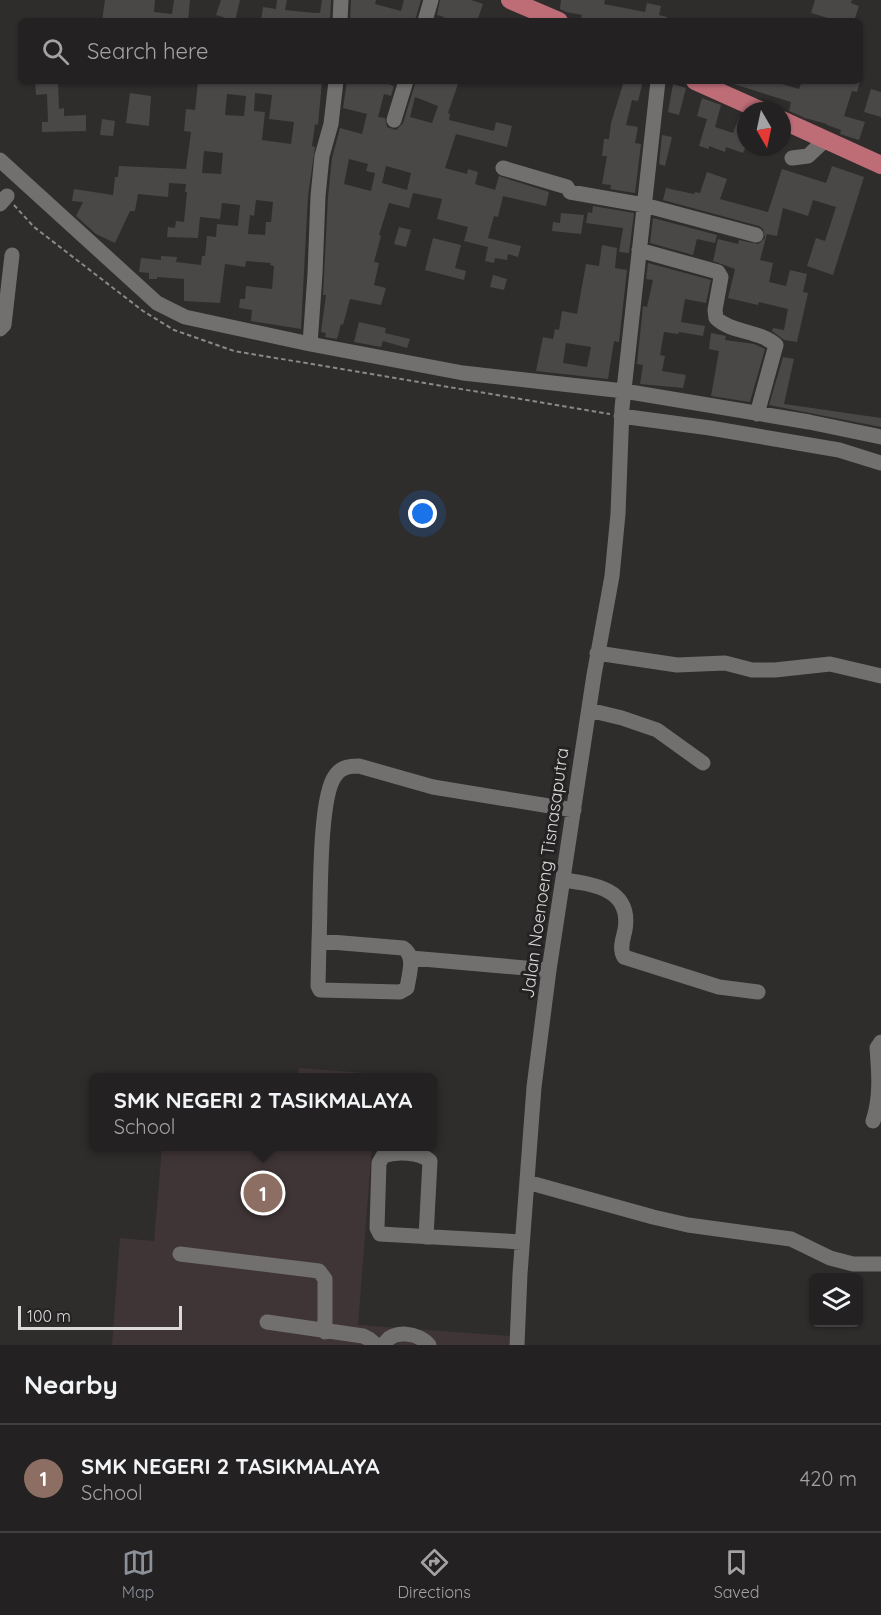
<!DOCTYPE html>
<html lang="en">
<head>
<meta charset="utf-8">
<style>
	body { margin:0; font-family:Quicksand,sans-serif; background:#2b292a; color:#f1f3f6 }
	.controls { position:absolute; right:18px; bottom:18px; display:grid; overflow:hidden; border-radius:9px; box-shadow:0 2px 4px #0004 }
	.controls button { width:54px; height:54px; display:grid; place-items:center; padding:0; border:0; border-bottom:2px solid #403e3f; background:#232121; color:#f1f3f6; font:30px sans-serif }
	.compass { position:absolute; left:737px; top:102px; width:54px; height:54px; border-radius:50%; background:#232121; box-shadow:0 2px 4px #0004; rotate:171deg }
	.scale { position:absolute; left:18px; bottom:15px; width:164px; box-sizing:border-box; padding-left:6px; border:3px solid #dbd9d9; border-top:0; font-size:16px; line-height:21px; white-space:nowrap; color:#dbd9d9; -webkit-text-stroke:4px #252223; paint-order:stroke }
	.you { position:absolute; left:423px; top:514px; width:21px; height:21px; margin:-15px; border:4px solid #fff; border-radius:50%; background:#1a73e8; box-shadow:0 0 0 9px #1a73e833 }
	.badge { display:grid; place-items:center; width:39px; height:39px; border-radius:50%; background:#8c9099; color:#fff; font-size:20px; font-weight:700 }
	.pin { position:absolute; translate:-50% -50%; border:3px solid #fff; box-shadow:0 2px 6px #0006 }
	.popup { position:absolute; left:89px; top:1073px; width:348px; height:78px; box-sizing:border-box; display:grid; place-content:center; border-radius:9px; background:#232121; filter:drop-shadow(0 2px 4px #0005); font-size:20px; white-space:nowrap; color:#a3a3a5 }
	.popup b { font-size:22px; color:#f1f3f6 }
	.popup::after { content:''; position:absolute; left:50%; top:100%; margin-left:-12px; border:12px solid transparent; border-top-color:#232121 }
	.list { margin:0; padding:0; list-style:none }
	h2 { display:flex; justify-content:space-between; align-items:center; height:78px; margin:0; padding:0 24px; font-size:26px }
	h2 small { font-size:20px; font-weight:400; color:#a3a3a5 }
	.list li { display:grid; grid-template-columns:39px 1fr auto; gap:18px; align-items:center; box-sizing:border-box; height:108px; padding:0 24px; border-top:2px solid #403e3f }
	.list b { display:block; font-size:22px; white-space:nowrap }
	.list p { margin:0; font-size:20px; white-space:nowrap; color:#a3a3a5 }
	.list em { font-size:20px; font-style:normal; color:#a3a3a5 }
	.icon { flex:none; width:33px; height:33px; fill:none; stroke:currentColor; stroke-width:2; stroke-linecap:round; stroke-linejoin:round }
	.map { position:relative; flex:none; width:881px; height:1345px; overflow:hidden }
	.search { position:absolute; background:#232121; box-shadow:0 2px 4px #0004; left:18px; right:18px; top:18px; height:66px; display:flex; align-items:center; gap:15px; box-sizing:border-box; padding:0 21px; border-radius:9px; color:#a3a3a5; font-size:22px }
	.sheet { height:186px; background:#232121 }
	nav { display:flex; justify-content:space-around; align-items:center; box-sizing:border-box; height:84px; border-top:2px solid #403e3f; background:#232121; font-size:16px; color:#a3a3a5 }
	nav a { display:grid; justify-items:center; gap:3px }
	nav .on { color:#8c9099 }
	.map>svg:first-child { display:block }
	.built { fill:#3f3536 }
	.building { fill:#4a4747; fill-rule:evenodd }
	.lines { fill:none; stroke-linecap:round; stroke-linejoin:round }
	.path { stroke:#8a8888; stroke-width:2; stroke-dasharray:4.5 3; stroke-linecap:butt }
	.minor { stroke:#726f6f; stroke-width:15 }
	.major { stroke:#be6d77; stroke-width:18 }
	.labels { text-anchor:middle; stroke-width:6; stroke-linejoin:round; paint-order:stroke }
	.street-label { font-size:18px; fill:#dbd9d9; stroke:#252223 }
</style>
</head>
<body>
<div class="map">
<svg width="881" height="1345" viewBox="0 0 881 1345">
	<rect width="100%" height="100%" fill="#2f2c2c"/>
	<path class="built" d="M299,1068L378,1074L377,1077H298Z
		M162,1146L246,1149V1146L372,1147L358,1325L510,1336L509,1345H112L120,1238L154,1241Z"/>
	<path class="building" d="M105,0H155L154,12L172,14L174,0H190L188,21H102Z
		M221,0H240L235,21L216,15Z
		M277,0H287L285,10L315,13H320L322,0H331L330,21H261L263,7L276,9Z
		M351,0H376L375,4L401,11L404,0H421L415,21H350Z
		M440,0H471L483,4L477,21H442L444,17L437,15Z
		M561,0H605L604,4L645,12L647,3L661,6L659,15L667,17L666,21H597L581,18L582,15L566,12L560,9Z
		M815,0H852L851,3L859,6L854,21H838L811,13Z
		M35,81H58L59,109L64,108V116L86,115V131L42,132V122H48L47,94L36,95Z
		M198,81H322L318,125L315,124L312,146L315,147L308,196L301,329L251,321L252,310L239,308L240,299H245L246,286L272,289L274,266L270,265L271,263L246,261L245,267L225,264L220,303L184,301V279L157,277V279H149V273L139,272L141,258L161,260V256L177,257L176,262L201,265L202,256H205L207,236L216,237L217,224L238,226L240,205L222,203L220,219L200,217L198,238L167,237L168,227L175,228L176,221L184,222L187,192H185L186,184L169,183L168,197L138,194L135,211H130L115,243L96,234L76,216L83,202L72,201L74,189L113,195L115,177H118L119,166L186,169L191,132L184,131L186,109L195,110ZM255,93L272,95L269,119L294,122L291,144L262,140L265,112L254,111ZM227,94L246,96L244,116L225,115ZM204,151L223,153L221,174L202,173ZM256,200L273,202L271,222H266L265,235L248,234L250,215L254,216Z
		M347,81H387L386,83L394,86L391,96L384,94L378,117L385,118L387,127L396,130L403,123L416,81H449L458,84L448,113L450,114L449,120L494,131L496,122L512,126L507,147L456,134L445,168L467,174L468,169L478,172L475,184L495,190L499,176L549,192L546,206L503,196L498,217L494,216L488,238L521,246L518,257L508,254L507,260L495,258L494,263L485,261L488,247L464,241L468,227L437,219L442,199L413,193L409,208L389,203L379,235L381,236L374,262L379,263L374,285L386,288L381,305L350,299L343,325L341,324L337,339L325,337L326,333L321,332L326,295H323L328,197L332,158L340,128L362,134L367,114L343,108ZM415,97L438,106L432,123L410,117ZM349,159L368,164L366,171L375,173L371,191L344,184ZM386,166L411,173L407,190L382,183Z
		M624,81H643L638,101L632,100L626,125L638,127L635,143L641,144L635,193L610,189L611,185L602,184L607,156H602L604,139H609L611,123Z
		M730,81H783L782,84L799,89L802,81H860L857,92L852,91L844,116L865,122L859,140L840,134L841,130L827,125V124L805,118L789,111L791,102L730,83Z
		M673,84L686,88L679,115L668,112Z
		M871,89L881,92V117L864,112Z
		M130,93L151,96L149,126L126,123Z
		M702,98L721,105L715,127L733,133L739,117L746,120V146L743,153L726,147L725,152L709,146V149L699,146L707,119L697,116Z
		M102,119L115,121L113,136L100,135Z
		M662,135L672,137L665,166L659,164Z
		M832,166L864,177L833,275L807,266L816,238L825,241L836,207L813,200L808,216L783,208L777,236L767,234L760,260L773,263L769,282L786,286L790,270L807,274L803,292L808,293L797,342L784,340L772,331L773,328L784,330L788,309L759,302L758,305L728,298L735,269L713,261L718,239L738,244L739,240L758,244L765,238L763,229L759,226L663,200L666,188L694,194L695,192L700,193L707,172L727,179L720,199L768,212L782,169L826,183Z
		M593,206L634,213L629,253L619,252L623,228L586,223L588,212L592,213Z
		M561,213L584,215L581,234L552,231L553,222L560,223Z
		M653,218L717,235L715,243L697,239L693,255L650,243Z
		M399,227L411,230L406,247L394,244Z
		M433,238L461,245L455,268L466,271L464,280L425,270Z
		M602,245L617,248L615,268L627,270L619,342L614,341L608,379L536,371L543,337L553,339L555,329L559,330L562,311L577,314L586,264L599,266ZM566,343L591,347L587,367L563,363Z
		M648,263L711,280L706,303L685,299L681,322L705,326L703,336L679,332L678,334L664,332L660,355L665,356L662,371L686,375L683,388L640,384L643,365L637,364L643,306L647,307L653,280L646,279Z
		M493,275L507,279L504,290L490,287Z
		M359,322L386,328L385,333L410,339L407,348L383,341L381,347L354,342Z
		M711,333L726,336L725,340L754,344L765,349L750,402L711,396L719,351L709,349Z
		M783,357L794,359L784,404L881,418V427L769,405Z"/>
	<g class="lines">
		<path class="path" d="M14,205L34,227L143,311L174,330L234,351L610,414"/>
		<path class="minor" d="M340,21L341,0
			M425,21L431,0
			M394,120L406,81
			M792,158L808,156L825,140
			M0,160L157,303L185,317L310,344L463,373L624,391L809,422L881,437
			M503,168L567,187L570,192L644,205L756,235
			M0,204L7,196
			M639,250L718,272L721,277L715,310L716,318C731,333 759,330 776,345L757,414
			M0,329L4,325L12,255
			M310,344L315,274L318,196L322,156L331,124L336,81
			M621,416L710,428L839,450L881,463
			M597,653L677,665L725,663L752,670H775L830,664L881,676
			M589,710L622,718L657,730L703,763
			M563,880C594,884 632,889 625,930C623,939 619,949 624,957L719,987L758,992
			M319,941L318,986L320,990L400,992L407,988C409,974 416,956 403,948L319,941C321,908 318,799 335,776C341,767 349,766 359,766L433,787L574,810
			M411,958L549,970
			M873,1121C881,1098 879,1073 877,1048L881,1042
			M527,1182L653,1217L688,1225L791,1239L830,1258L853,1264H881
			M426,1237L430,1161C420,1152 396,1151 383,1156L379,1163L377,1228L380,1234L522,1242
			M180,1254L319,1271L325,1279V1332
			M267,1322L363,1336L369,1339L376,1345
			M384,1345C392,1328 419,1333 429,1345
			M517,1345L520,1274L534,1087L549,970L594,675L612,576L618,514L622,408L658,81"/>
		<path class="major" d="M510,0L559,21
			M695,81L762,111
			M782,120L881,165"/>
	</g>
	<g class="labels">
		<g class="street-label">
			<text transform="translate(545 873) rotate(-82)" y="6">Jalan Noenoeng Tisnasaputra</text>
		</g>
	</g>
</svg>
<div class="controls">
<button><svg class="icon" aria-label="layers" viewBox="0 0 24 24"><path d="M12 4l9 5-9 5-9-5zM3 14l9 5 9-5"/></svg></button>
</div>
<svg class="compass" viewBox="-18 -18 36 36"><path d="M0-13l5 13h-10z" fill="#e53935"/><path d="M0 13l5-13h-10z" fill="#a3a3a5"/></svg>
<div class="scale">100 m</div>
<div class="you"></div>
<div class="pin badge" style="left:263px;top:1193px;background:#8d6e63">1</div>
<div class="popup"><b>SMK NEGERI 2 TASIKMALAYA</b>School</div>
<div class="search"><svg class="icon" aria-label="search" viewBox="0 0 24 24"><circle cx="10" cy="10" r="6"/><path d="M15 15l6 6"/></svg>Search here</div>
</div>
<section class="sheet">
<h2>Nearby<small></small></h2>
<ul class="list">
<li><span class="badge" style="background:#8d6e63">1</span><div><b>SMK NEGERI 2 TASIKMALAYA</b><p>School</p></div><em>420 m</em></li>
</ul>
</section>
<nav>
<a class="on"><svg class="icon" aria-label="map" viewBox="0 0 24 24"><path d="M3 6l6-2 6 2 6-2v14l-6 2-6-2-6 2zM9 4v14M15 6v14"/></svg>Map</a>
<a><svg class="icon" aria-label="directions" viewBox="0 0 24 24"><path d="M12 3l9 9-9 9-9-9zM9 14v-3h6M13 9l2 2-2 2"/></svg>Directions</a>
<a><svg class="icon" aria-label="saved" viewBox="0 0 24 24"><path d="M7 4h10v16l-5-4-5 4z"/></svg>Saved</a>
</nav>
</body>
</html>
